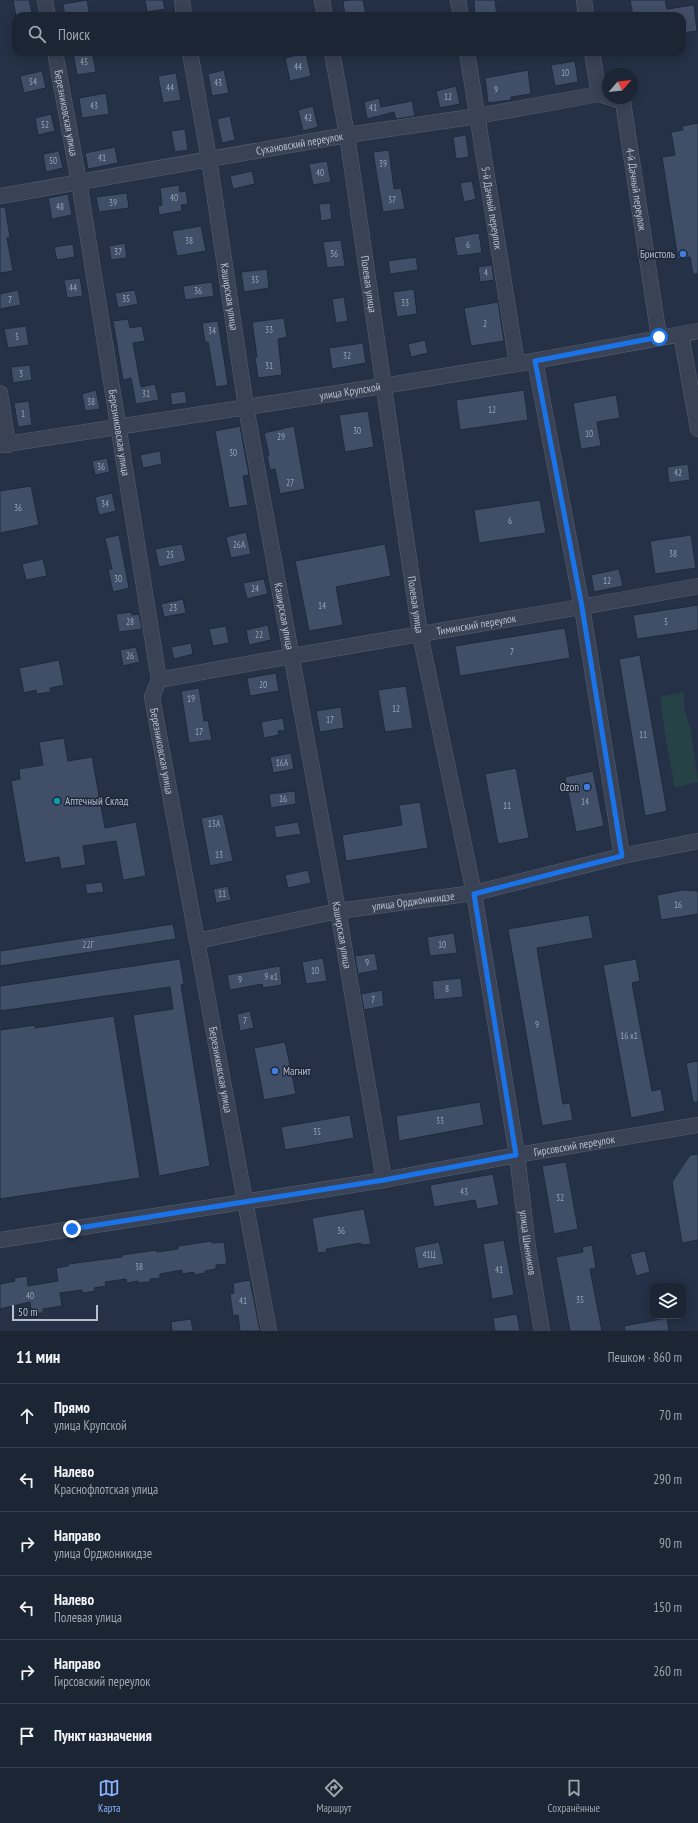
<!DOCTYPE html>
<html lang="ru">
<head>
<meta charset="utf-8">
<style>
	body { margin:0; font-family:"PT Sans Narrow",sans-serif; background:#283140; color:#f1f3f6 }
	.controls { position:absolute; right:12px; bottom:12px; display:grid; overflow:hidden; border-radius:8px; box-shadow:0 2px 10px #0003 }
	.controls button { width:36px; height:36px; display:grid; place-items:center; padding:0; border:0; border-bottom:1px solid #39424f; background:#1b2534; color:#f1f3f6; font:20px sans-serif }
	.compass { position:absolute; left:602px; top:68px; width:36px; height:36px; border-radius:50%; background:#1b2534; box-shadow:0 2px 10px #0003; rotate:62deg }
	.scale { position:absolute; left:12px; bottom:10px; width:86px; box-sizing:border-box; padding-left:4px; border:2px solid #b7bfcf; border-top:0; font-size:11px; line-height:14px; white-space:nowrap; color:#b7bfcf; -webkit-text-stroke:3px #1e283b; paint-order:stroke }
	.stop { position:absolute; width:12px; height:12px; margin:-9px; border:3px solid #1a73e8; border-radius:50%; background:#fff }
	.stop.end { background:#1a73e8; border-color:#fff; box-shadow:0 1px 4px #0008 }
	.list { margin:0; padding:0; list-style:none }
	h2 { display:flex; justify-content:space-between; align-items:center; height:52px; margin:0; padding:0 16px; font-size:17px }
	h2 small { font-size:13px; font-weight:400; color:#a0a5ac }
	.list li { display:grid; grid-template-columns:26px 1fr auto; gap:12px; align-items:center; box-sizing:border-box; height:64px; padding:0 16px; border-top:1px solid #39424f }
	.list b { display:block; font-size:15px; white-space:nowrap }
	.list p { margin:0; font-size:13px; white-space:nowrap; color:#a0a5ac }
	.list em { font-size:13px; font-style:normal; color:#a0a5ac }
	.icon { flex:none; width:22px; height:22px; fill:none; stroke:currentColor; stroke-width:2; stroke-linecap:round; stroke-linejoin:round }
	.map { position:relative; flex:none; width:698px; height:1331px; overflow:hidden }
	.search { position:absolute; background:#1b2534; box-shadow:0 2px 10px #0003; left:12px; right:12px; top:12px; height:44px; display:flex; align-items:center; gap:10px; box-sizing:border-box; padding:0 14px; border-radius:12px; color:#a0a5ac; font-size:15px }
	.sheet { height:436px; background:#1b2534 }
	nav { display:flex; justify-content:space-around; align-items:center; box-sizing:border-box; height:56px; border-top:1px solid #39424f; background:#1b2534; font-size:11px; color:#a0a5ac }
	nav a { display:grid; justify-items:center; gap:2px }
	nav .on { color:#8cb2ff }
	.map>svg:first-child { display:block }
	.green { fill:#274247 }
	.building { fill:#414e67; stroke:#202a3d }
	.lines { fill:none; stroke-linecap:round; stroke-linejoin:round }
	.minor-casing { stroke:#586173; stroke-width:16 }
	.minor { stroke:#394355; stroke-width:15 }
	.route { stroke:#1a73e8; stroke-width:5 }
	.shop-dot { fill:#3f7fe0; stroke:#1e283b; stroke-width:1.5 }
	.culture-dot { fill:#0f9aa8; stroke:#1e283b; stroke-width:1.5 }
	.labels { text-anchor:middle; stroke-width:3; stroke-linejoin:round; paint-order:stroke }
	.number-label { font-size:9px; fill:#9aa3b5 }
	.street-label { font-size:11px; fill:#b7bfcf; stroke:#1e283b }
	.poi-label { font-size:11px; fill:#b7bfcf; stroke:#1e283b; text-anchor:end }
</style>
</head>
<body>
<div class="map">
<svg width="698" height="1331" viewBox="0 0 698 1331">
	<rect width="100%" height="100%" fill="#243146"/>
	<path class="green" d="M684,692V707L691,731L698,782L675,788L666,741L660,697Z"/>
	<path class="building" d="M13,0H29L33,16H16Z
		M87,0L90,16H65L63,4Z
		M145,0H163L165,9L147,12Z
		M350,0H363L366,14L345,16L343,1Z
		M474,0H495L497,16H475Z
		M630,0H665L667,9L694,5L697,31L682,33V16H633Z
		M73,52H92L96,72L77,75Z
		M306,53L311,76L290,81L285,58Z
		M575,61L578,82L555,86L551,65Z
		M224,70L229,93L212,96L208,74Z
		M528,70L531,94L511,97V100L488,103L485,78Z
		M42,71L46,88L24,93L20,76Z
		M176,73L181,100L163,103L158,76Z
		M456,86L460,104L440,108L436,91Z
		M106,93L109,114L82,118L79,98Z
		M379,98L381,107L412,101L415,116L396,119L394,112L367,119L364,102Z
		M313,106L318,127L303,131L298,110Z
		M51,114L55,131L38,135L35,118Z
		M230,116L235,140L222,143L217,119Z
		M698,123V274H693L690,257L678,259L662,157L675,155L671,132L683,130L682,126Z
		M185,129L188,150L175,152L171,131Z
		M466,135L469,157L456,159L453,137Z
		M115,147L118,163L88,169L85,153Z
		M389,150L394,189L401,188L405,209L383,212L373,152Z
		M59,151L63,168L46,172L43,154Z
		M327,161L331,182L313,185L309,164Z
		M252,171L255,184L233,189L230,176Z
		M472,181L476,199L464,202L460,183Z
		M179,185L180,192L186,191L188,204L181,205L182,211L159,215L158,206L162,205L160,188Z
		M127,193L129,208L99,212L96,197Z
		M68,194L72,215L52,219L48,198Z
		M330,203L332,219L321,221L319,204Z
		M0,207H5L10,237L7,238L13,271L0,273Z
		M201,226L206,251L177,256L172,231Z
		M479,233L482,253L457,256L454,237Z
		M341,240L345,266L327,268L323,242Z
		M125,243L127,258L111,260L109,246Z
		M73,244L75,257L57,260L54,247Z
		M416,257L418,270L390,274L388,261Z
		M492,265L494,280L480,282L478,267Z
		M267,269L269,288L244,292L241,272Z
		M80,278L83,296L67,298L64,280Z
		M212,282L214,296L185,300L183,286Z
		M414,289L417,314L397,317L393,292Z
		M18,290L21,305L0,309V294Z
		M135,290L138,304L118,308L115,293Z
		M344,297L348,321L336,323L332,299Z
		M498,302L504,341L471,346L464,308Z
		M284,318L287,337L278,339L282,375L258,378L255,357H257L252,322Z
		M128,319L130,328L142,326L145,341L133,343L141,387L155,384L159,400L136,404L131,378L123,380L113,321Z
		M218,321L228,385L216,387L208,342H205L202,323Z
		M26,326L29,345L8,348L4,329Z
		M425,340L428,353L411,357L408,344Z
		M363,343L366,363L332,369L329,348Z
		M30,365L32,380L13,383L11,367Z
		M96,390L100,409L85,411L82,394Z
		M524,390L528,420L460,430L456,400Z
		M185,391L187,403L172,405L170,393Z
		M616,395L620,418L597,422L601,446L581,449L573,403Z
		M29,401L32,425L18,427L14,403Z
		M368,411L374,447L345,452L339,415Z
		M240,426L249,475L243,476L248,505L229,508L215,431Z
		M294,426L305,489L280,494L275,469L270,470L267,456L269,455L264,433Z
		M160,451L162,464L143,468L140,455Z
		M107,458L110,472L95,475L92,461Z
		M688,464L690,480L669,483L667,467Z
		M31,486L39,525L0,533V491Z
		M112,493L116,511L99,515L95,497Z
		M540,500L546,533L479,543L474,510Z
		M246,532L251,554L231,558L226,537Z
		M119,535L129,588L113,592L108,569H112L105,538Z
		M691,535L696,568L655,574L650,541Z
		M182,544L186,561L159,567L155,549Z
		M385,544L391,576L336,587L343,625L309,631L295,561Z
		M43,559L47,576L26,580L22,564Z
		M619,569L623,586L594,592L591,575Z
		M264,579L268,594L247,599L243,583Z
		M183,599L186,613L164,617L161,604Z
		M698,605V630L637,639L633,615Z
		M131,612L132,615L139,614L142,629L119,632L116,614Z
		M268,625L271,640L249,645L246,630Z
		M226,626L229,643L213,646L209,629Z
		M565,628L570,658L460,676L455,646Z
		M191,643L193,654L174,659L171,647Z
		M136,647L140,662L123,666L120,650Z
		M640,655L667,811L645,816L619,659Z
		M59,660L64,685L50,688L51,692L37,694L36,690L24,693L19,668Z
		M276,673L279,691L250,696L247,678Z
		M406,686L413,728L385,732L378,690Z
		M199,688L204,721L208,720L212,740L189,743L181,691Z
		M341,707L344,728L320,732L316,711Z
		M283,718L285,730L278,731L279,735L264,738L261,722Z
		M64,738L68,761L92,757L105,828L136,822L146,876L123,880L116,841L83,846L86,865L61,869L59,857L25,863L11,781L20,779L19,769L43,765L39,742Z
		M291,753L294,769L273,773L270,757Z
		M516,768L529,838L498,844L485,774Z
		M593,771L604,826L576,832L565,777Z
		M295,791L296,804L271,808L269,794Z
		M420,802L428,848L346,861L342,835L402,825L399,805Z
		M223,814L233,861L210,866L201,818Z
		M298,822L301,834L276,838L274,826Z
		M308,870L311,883L288,888L285,875Z
		M102,882L104,892L87,894L85,884Z
		M228,886L231,900L216,903L213,889Z
		M683,890L698,891V914L661,920L657,895Z
		M589,915L593,938L537,948L563,1104L570,1103L573,1120L542,1126L508,929Z
		M173,924L176,939L0,966V951Z
		M454,933L457,953L430,956L427,937Z
		M375,953L378,970L358,974L355,956Z
		M323,958L327,981L306,984L302,962Z
		M180,959L184,984L181,985L210,1166L159,1176L133,1015L173,1009L170,987L0,1011V986Z
		M636,959L640,981L632,983L652,1091L661,1089L665,1111L631,1118L603,965Z
		M280,966L282,985L263,988L262,984L230,990L227,975Z
		M461,978L463,997L434,1000L432,981Z
		M382,990L384,1006L364,1010L361,994Z
		M250,1011L254,1028L240,1031L237,1014Z
		M114,1016L140,1178L0,1199V1030L35,1025V1028Z
		M285,1042L296,1094L264,1100L254,1048Z
		M698,1061V1102H693L686,1063Z
		M480,1102L484,1125L399,1141L396,1116Z
		M350,1115L354,1138L285,1150L281,1127Z
		M698,1154V1240L682,1243L672,1182L690,1155Z
		M566,1162L578,1229L554,1234L542,1166Z
		M493,1174L499,1205L477,1209L475,1200L434,1207L430,1185Z
		M364,1209L371,1244L362,1245L361,1243L326,1249L327,1252L318,1253L312,1218Z
		M504,1240L514,1295L492,1299L483,1244Z
		M212,1241V1243L224,1242L227,1264L216,1265V1269L205,1271V1273L194,1275V1272L182,1274V1270L160,1274V1278L150,1279V1282L138,1283V1281L127,1283L126,1279L105,1282L106,1286L94,1288L95,1291L83,1293L82,1290L60,1293L62,1306L43,1309V1313L32,1314L30,1302L0,1309V1284L15,1281L14,1278L27,1276L28,1286L58,1281L56,1268L68,1266V1264L122,1257V1255L156,1250L157,1252L178,1249V1246Z
		M439,1242L444,1264L418,1269L414,1247Z
		M592,1245L596,1268L590,1269L602,1331H570L556,1257L583,1252L582,1247Z
		M645,1251L650,1272L636,1276L630,1254Z
		M250,1280L260,1331H240L238,1315L233,1316L230,1294L234,1293L233,1283Z
		M517,1314L520,1331H495L493,1318Z
		M667,1318L669,1331H625L624,1326Z
		M191,1319L193,1331H172L171,1322Z"/>
	<g class="lines">
		<g class="minor-casing">
			<g id="minor">
				<path d="M45,0L48,16"/>
				<path d="M182,0L184,16"/>
				<path d="M322,0L325,16"/>
				<path d="M458,0L461,16"/>
				<path d="M584,0L586,16"/>
				<path id="s1" d="M55,52L79,182L159,680L152,697L269,1331"/>
				<path id="s2" d="M190,52L209,159L246,407L338,911L384,1180"/>
				<path id="s3" d="M332,52L347,135L420,634L474,893L517,1155L528,1247L542,1331"/>
				<path id="s4" d="M467,52L517,364"/>
				<path d="M592,52L599,94L608,97"/>
				<path id="s5" d="M611,98L623,102L659,337"/>
				<path id="s6" d="M0,196L347,135L478,116L599,94"/>
				<path d="M681,334L698,429"/>
				<path d="M535,361L582,607L622,856"/>
				<path d="M0,393L8,445"/>
				<path id="s7" d="M0,445L383,386L517,364L698,331"/>
				<path id="s8" d="M159,680C338,646 519,619 698,586"/>
				<path id="s9" d="M197,941L338,911L474,893L622,856L698,841"/>
				<path id="s10" d="M0,1240L384,1180L517,1155L698,1125"/>
			</g>
		</g>
		<use href="#minor" class="minor"/>
	</g>
	<g class="lines">
		<path class="route" d="M72,1229L384,1180L516,1155L474,894L622,856L582,607L535,361L659,337"/>
	</g>
	<g class="shop-dot">
		<circle cx="683" cy="254" r="4"/>
		<circle cx="587" cy="787" r="4"/>
		<circle cx="275" cy="1071" r="4"/>
	</g>
	<circle class="culture-dot" cx="57" cy="801" r="4"/>
	<g class="labels">
		<g class="number-label">
			<text x="84" y="65">45</text>
			<text x="298" y="70">44</text>
			<text x="565" y="76">10</text>
			<text x="33" y="85">54</text>
			<text x="218" y="86">43</text>
			<text x="170" y="91">44</text>
			<text x="496" y="93">9</text>
			<text x="448" y="100">12</text>
			<text x="94" y="109">43</text>
			<text x="373" y="111">41</text>
			<text x="308" y="121">42</text>
			<text x="45" y="128">52</text>
			<text x="102" y="161">41</text>
			<text x="53" y="164">50</text>
			<text x="383" y="167">39</text>
			<text x="320" y="176">40</text>
			<text x="174" y="201">40</text>
			<text x="392" y="203">37</text>
			<text x="113" y="206">39</text>
			<text x="60" y="210">48</text>
			<text x="189" y="244">38</text>
			<text x="468" y="248">6</text>
			<text x="118" y="255">37</text>
			<text x="334" y="257">36</text>
			<text x="486" y="276">4</text>
			<text x="255" y="283">35</text>
			<text x="73" y="291">44</text>
			<text x="198" y="294">36</text>
			<text x="126" y="302">35</text>
			<text x="10" y="303">7</text>
			<text x="405" y="306">33</text>
			<text x="485" y="327">2</text>
			<text x="269" y="333">33</text>
			<text x="212" y="334">34</text>
			<text x="17" y="340">5</text>
			<text x="347" y="359">32</text>
			<text x="269" y="369">31</text>
			<text x="21" y="377">3</text>
			<text x="146" y="397">31</text>
			<text x="91" y="405">38</text>
			<text x="492" y="413">12</text>
			<text x="23" y="417">1</text>
			<text x="357" y="434">30</text>
			<text x="589" y="437">10</text>
			<text x="281" y="440">29</text>
			<text x="233" y="456">30</text>
			<text x="101" y="470">36</text>
			<text x="678" y="476">42</text>
			<text x="290" y="486">27</text>
			<text x="105" y="507">34</text>
			<text x="18" y="511">36</text>
			<text x="510" y="524">6</text>
			<text x="239" y="548">26А</text>
			<text x="673" y="557">38</text>
			<text x="170" y="558">25</text>
			<text x="118" y="582">30</text>
			<text x="607" y="584">12</text>
			<text x="255" y="592">24</text>
			<text x="322" y="609">14</text>
			<text x="173" y="611">23</text>
			<text x="130" y="625">28</text>
			<text x="666" y="625">5</text>
			<text x="259" y="638">22</text>
			<text x="512" y="655">7</text>
			<text x="130" y="659">26</text>
			<text x="263" y="688">20</text>
			<text x="191" y="702">19</text>
			<text x="396" y="712">12</text>
			<text x="330" y="723">17</text>
			<text x="199" y="735">17</text>
			<text x="643" y="738">11</text>
			<text x="282" y="766">16А</text>
			<text x="283" y="802">16</text>
			<text x="585" y="805">14</text>
			<text x="507" y="809">11</text>
			<text x="214" y="827">13А</text>
			<text x="219" y="858">13</text>
			<text x="222" y="897">11</text>
			<text x="678" y="908">16</text>
			<text x="88" y="948">22Г</text>
			<text x="442" y="948">10</text>
			<text x="367" y="966">9</text>
			<text x="315" y="974">10</text>
			<text x="271" y="980">9 к1</text>
			<text x="240" y="983">9</text>
			<text x="447" y="992">8</text>
			<text x="373" y="1003">7</text>
			<text x="245" y="1024">7</text>
			<text x="537" y="1028">9</text>
			<text x="629" y="1039">16 к1</text>
			<text x="440" y="1124">33</text>
			<text x="317" y="1135">35</text>
			<text x="464" y="1195">43</text>
			<text x="560" y="1201">32</text>
			<text x="341" y="1234">36</text>
			<text x="429" y="1258">41Ц</text>
			<text x="139" y="1270">38</text>
			<text x="499" y="1273">41</text>
			<text x="30" y="1299">40</text>
			<text x="580" y="1303">35</text>
			<text x="243" y="1304">41</text>
		</g>
		<g class="street-label">
			<text dy="4" stroke="none"><textPath href="#s1" startOffset="62">Березниковская улица</textPath></text>
			<text dy="4" stroke="none"><textPath href="#s6" startOffset="304">Сухановский переулок</textPath></text>
			<text dy="4" stroke="none"><textPath href="#s5" startOffset="101">4-й Дачный переулок</textPath></text>
			<text dy="4" stroke="none"><textPath href="#s4" startOffset="158">5-й Дачный переулок</textPath></text>
			<text dy="4" stroke="none"><textPath href="#s3" startOffset="235">Полевая улица</textPath></text>
			<text dy="4" stroke="none"><textPath href="#s2" startOffset="248">Каширская улица</textPath></text>
			<text dy="4" stroke="none"><textPath href="#s7" startOffset="354">улица Крупской</textPath></text>
			<text dy="4" stroke="none"><textPath href="#s1" startOffset="386">Березниковская улица</textPath></text>
			<text dy="4" stroke="none"><textPath href="#s3" startOffset="559">Полевая улица</textPath></text>
			<text dy="4" stroke="none"><textPath href="#s2" startOffset="572">Каширская улица</textPath></text>
			<text dy="4" stroke="none"><textPath href="#s8" startOffset="322">Тиминский переулок</textPath></text>
			<text dy="4" stroke="none"><textPath href="#s1" startOffset="710">Березниковская улица</textPath></text>
			<text dy="4" stroke="none"><textPath href="#s9" startOffset="220">улица Орджоникидзе</textPath></text>
			<text dy="4" stroke="none"><textPath href="#s2" startOffset="896">Каширская улица</textPath></text>
			<text dy="4" stroke="none"><textPath href="#s1" startOffset="1034">Березниковская улица</textPath></text>
			<text dy="4" stroke="none"><textPath href="#s10" startOffset="582">Гирсовский переулок</textPath></text>
			<text dy="4" stroke="none"><textPath href="#s3" startOffset="1207">улица Шинников</textPath></text>
		</g>
		<g class="poi-label">
			<text x="675" y="258">Бристоль</text>
			<text x="579" y="791">Ozon</text>
			<text x="65" y="805" text-anchor="start">Аптечный Склад</text>
			<text x="283" y="1075" text-anchor="start">Магнит</text>
		</g>
	</g>
</svg>
<div class="controls">
<button><svg class="icon" aria-label="layers" viewBox="0 0 24 24"><path d="M12 4l9 5-9 5-9-5zM3 14l9 5 9-5"/></svg></button>
</div>
<svg class="compass" viewBox="-18 -18 36 36"><path d="M0-13l5 13h-10z" fill="#e53935"/><path d="M0 13l5-13h-10z" fill="#a0a5ac"/></svg>
<div class="scale">50 m</div>
<div class="stop" style="left:659px;top:337px"></div>
<div class="stop end" style="left:72px;top:1229px"></div>
<div class="search"><svg class="icon" aria-label="search" viewBox="0 0 24 24"><circle cx="10" cy="10" r="6"/><path d="M15 15l6 6"/></svg>Поиск</div>
</div>
<section class="sheet">
<h2>11 мин<small>Пешком · 860 m</small></h2>
<ul class="list">
<li><svg class="icon" aria-label="ahead" viewBox="0 0 24 24"><path d="M12 20V5M6 11l6-6 6 6"/></svg><div><b>Прямо</b><p>улица Крупской</p></div><em>70 m</em></li>
<li><svg class="icon" aria-label="left" viewBox="0 0 24 24"><path d="M17 20v-9H6M10 6l-5 5 5 5"/></svg><div><b>Налево</b><p>Краснофлотская улица</p></div><em>290 m</em></li>
<li><svg class="icon" aria-label="right" viewBox="0 0 24 24"><path d="M7 20v-9h11M14 6l5 5-5 5"/></svg><div><b>Направо</b><p>улица Орджоникидзе</p></div><em>90 m</em></li>
<li><svg class="icon" aria-label="left" viewBox="0 0 24 24"><path d="M17 20v-9H6M10 6l-5 5 5 5"/></svg><div><b>Налево</b><p>Полевая улица</p></div><em>150 m</em></li>
<li><svg class="icon" aria-label="right" viewBox="0 0 24 24"><path d="M7 20v-9h11M14 6l5 5-5 5"/></svg><div><b>Направо</b><p>Гирсовский переулок</p></div><em>260 m</em></li>
<li><svg class="icon" aria-label="arrive" viewBox="0 0 24 24"><path d="M6 21V4h12l-3 4 3 4H6"/></svg><div><b>Пункт назначения</b></div></li>
</ul>
</section>
<nav>
<a class="on"><svg class="icon" aria-label="map" viewBox="0 0 24 24"><path d="M3 6l6-2 6 2 6-2v14l-6 2-6-2-6 2zM9 4v14M15 6v14"/></svg>Карта</a>
<a><svg class="icon" aria-label="directions" viewBox="0 0 24 24"><path d="M12 3l9 9-9 9-9-9zM9 14v-3h6M13 9l2 2-2 2"/></svg>Маршрут</a>
<a><svg class="icon" aria-label="saved" viewBox="0 0 24 24"><path d="M7 4h10v16l-5-4-5 4z"/></svg>Сохранённые</a>
</nav>
</body>
</html>
